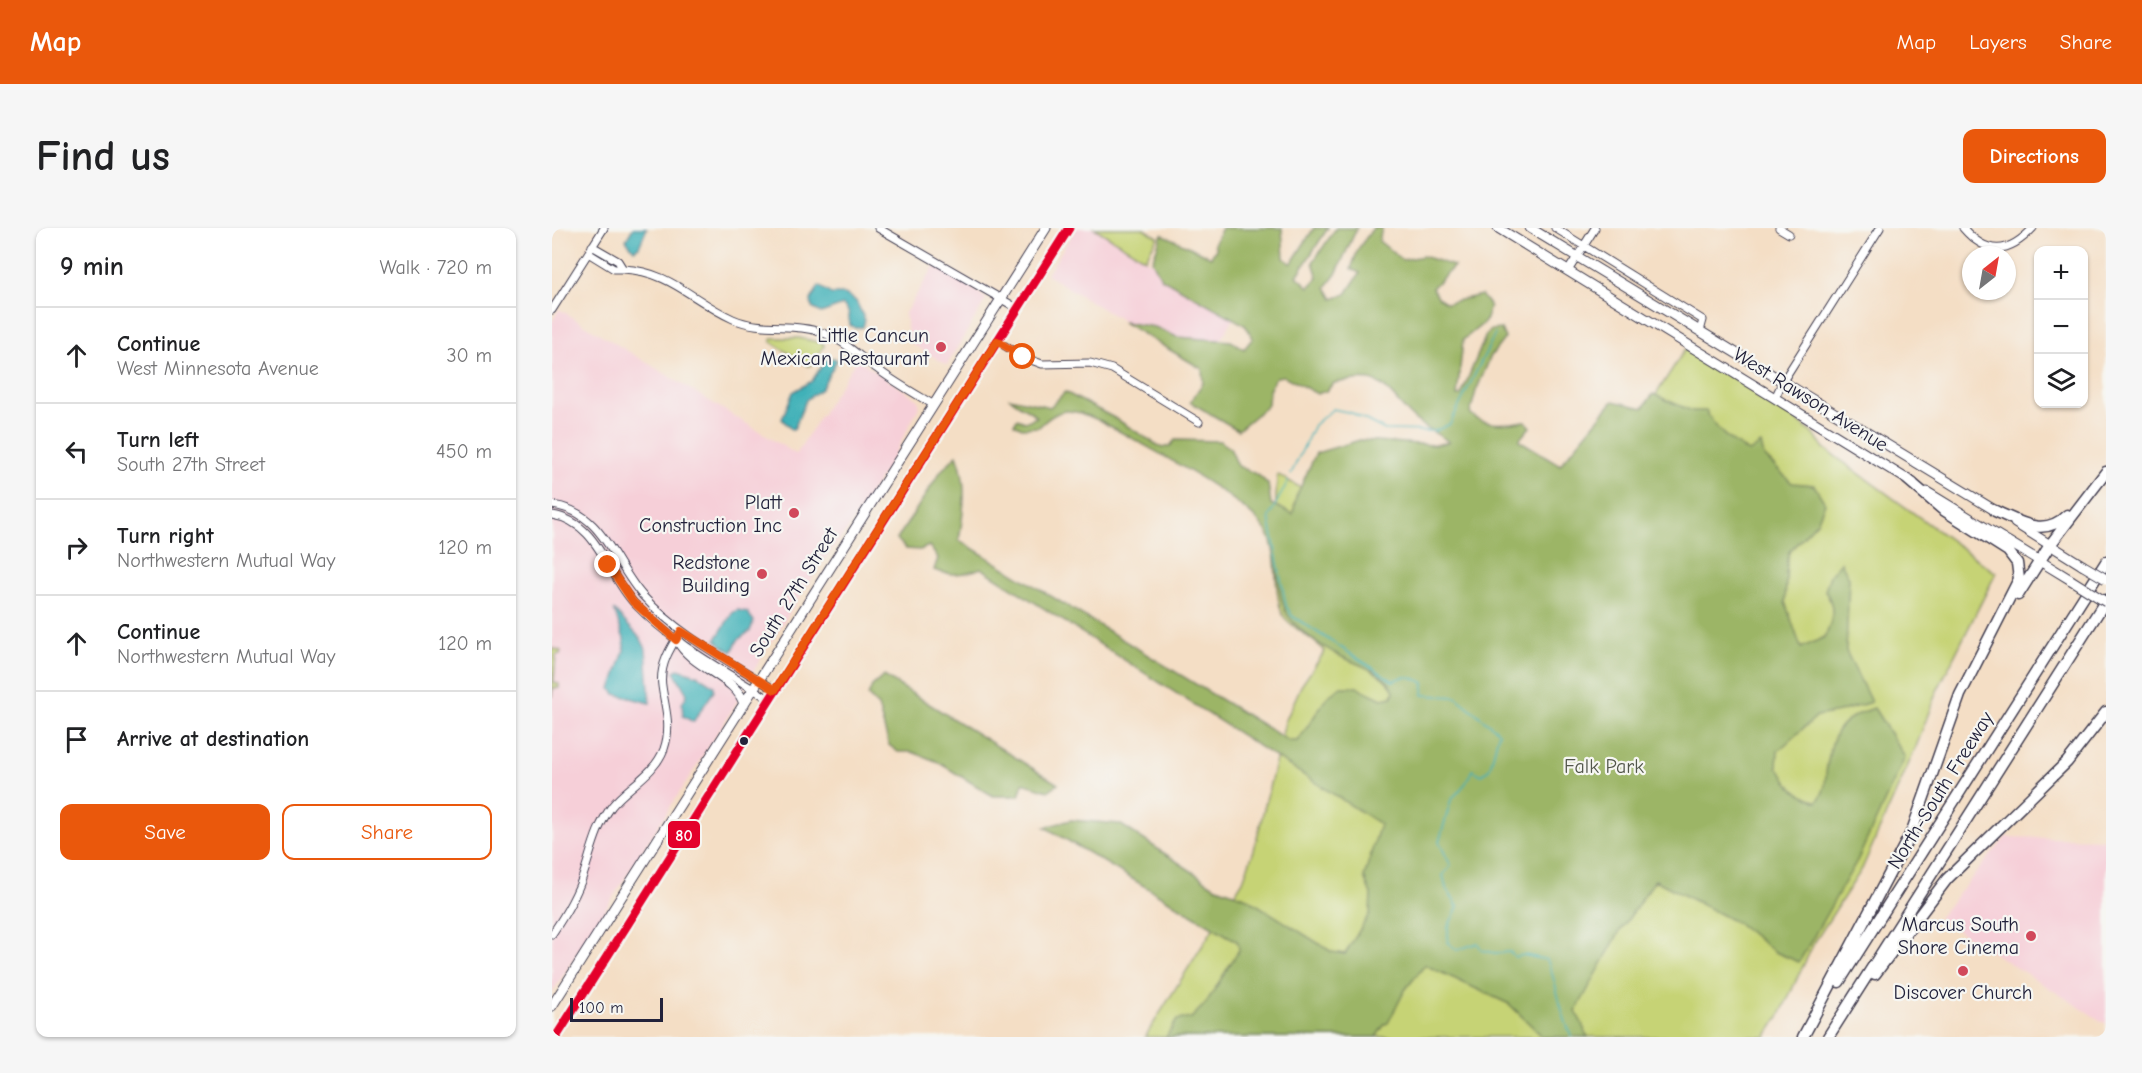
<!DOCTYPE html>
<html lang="en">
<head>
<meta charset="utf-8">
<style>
	body { margin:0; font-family:"Comic Neue",sans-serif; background:#f6f6f6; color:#202124 }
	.controls { position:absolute; right:18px; top:18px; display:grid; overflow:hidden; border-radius:12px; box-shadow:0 2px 4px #0004 }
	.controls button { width:54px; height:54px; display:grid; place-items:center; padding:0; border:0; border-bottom:2px solid #e0e0e0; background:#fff; color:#202124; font:30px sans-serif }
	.compass { position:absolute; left:1410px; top:18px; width:54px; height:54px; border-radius:50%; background:#fff; box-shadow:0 2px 4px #0004; rotate:31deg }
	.scale { position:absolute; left:18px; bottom:15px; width:93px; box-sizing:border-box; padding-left:6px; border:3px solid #22223b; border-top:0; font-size:16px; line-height:21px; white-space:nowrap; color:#22223b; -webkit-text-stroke:4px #f6f6f2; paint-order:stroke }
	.stop { position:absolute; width:18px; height:18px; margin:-14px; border:4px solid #ea580c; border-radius:50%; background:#fff }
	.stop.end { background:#ea580c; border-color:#fff; box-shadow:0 2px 6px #0008 }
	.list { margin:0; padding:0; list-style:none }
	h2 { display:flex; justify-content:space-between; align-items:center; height:78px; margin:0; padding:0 24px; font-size:26px }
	h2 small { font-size:20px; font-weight:400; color:#757577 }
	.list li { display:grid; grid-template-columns:39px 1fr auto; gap:18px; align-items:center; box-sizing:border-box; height:96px; padding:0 24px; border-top:2px solid #e0e0e0 }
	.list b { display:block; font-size:22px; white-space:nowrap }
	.list p { margin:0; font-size:20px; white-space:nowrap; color:#757577 }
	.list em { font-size:20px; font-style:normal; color:#757577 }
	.actions { display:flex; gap:12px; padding:18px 24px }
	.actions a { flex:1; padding:14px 0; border:2px solid #ea580c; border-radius:12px; text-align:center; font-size:21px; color:#ea580c }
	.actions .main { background:#ea580c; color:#fff }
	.icon { flex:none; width:33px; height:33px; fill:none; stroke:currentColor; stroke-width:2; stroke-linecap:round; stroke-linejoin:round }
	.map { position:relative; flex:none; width:1554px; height:809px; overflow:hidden; border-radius:12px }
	header { display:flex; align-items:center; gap:36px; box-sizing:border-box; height:84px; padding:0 30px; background:#ea580c; color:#fff }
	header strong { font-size:28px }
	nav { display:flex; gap:33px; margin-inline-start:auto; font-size:21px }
	.intro { display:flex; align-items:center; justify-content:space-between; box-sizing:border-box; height:144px; padding:0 36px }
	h1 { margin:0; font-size:42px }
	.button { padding:15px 27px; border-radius:12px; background:#ea580c; color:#fff; font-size:21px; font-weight:700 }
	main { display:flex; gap:36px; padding:0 36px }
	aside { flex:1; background:#fff; border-radius:12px; box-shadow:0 2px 4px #0004 }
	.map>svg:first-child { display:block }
	.built { fill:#f6cfd8 }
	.green { fill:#c6d374; stroke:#747a58; stroke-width:1.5 }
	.forest { fill:#9cb566; stroke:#5f6c50; stroke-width:1.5 }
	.water { fill:#40b1b8; stroke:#316a7a; stroke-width:1.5 }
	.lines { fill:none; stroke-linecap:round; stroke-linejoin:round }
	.stream { stroke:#40b1b8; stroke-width:1.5 }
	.minor-casing { stroke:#423e50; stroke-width:9 }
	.major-casing { stroke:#423e50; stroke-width:11 }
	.highway-casing { stroke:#423e50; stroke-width:13 }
	.minor { stroke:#fff; stroke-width:7 }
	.major { stroke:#fff; stroke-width:9 }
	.highway { stroke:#fff; stroke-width:10 }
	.major-bridge-casing { stroke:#423e50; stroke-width:11; stroke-linecap:butt }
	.major-bridge { stroke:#fff; stroke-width:9 }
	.bus-1-casing { stroke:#f6f6f2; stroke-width:14 }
	.bus-1 { stroke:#e4002b; stroke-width:9 }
	.route { stroke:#ea580c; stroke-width:8 }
	.poi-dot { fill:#d1495b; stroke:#f6f6f2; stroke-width:2 }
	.bus-dot { fill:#22223b; stroke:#f6f6f2; stroke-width:2 }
	.labels { text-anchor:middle; stroke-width:4.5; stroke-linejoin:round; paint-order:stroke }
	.poi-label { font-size:20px; fill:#22223b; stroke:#f6f6f2; text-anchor:end }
	.street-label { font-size:20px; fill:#22223b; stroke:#f6f6f2 }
	.park-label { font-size:20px; fill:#53574c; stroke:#f6f6f2 }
	.line-badge { stroke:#f6f6f2; stroke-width:2 }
	.badge-label { font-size:16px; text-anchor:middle; font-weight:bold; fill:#fff }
</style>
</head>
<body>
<header>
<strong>Map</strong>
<nav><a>Map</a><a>Layers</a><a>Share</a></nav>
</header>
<div class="intro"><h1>Find us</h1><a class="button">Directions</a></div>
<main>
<aside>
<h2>9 min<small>Walk · 720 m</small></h2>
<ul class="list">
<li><svg class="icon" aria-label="ahead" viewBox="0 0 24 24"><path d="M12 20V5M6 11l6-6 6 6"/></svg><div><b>Continue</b><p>West Minnesota Avenue</p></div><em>30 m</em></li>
<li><svg class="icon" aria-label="left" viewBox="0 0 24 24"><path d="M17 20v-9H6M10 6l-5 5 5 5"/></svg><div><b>Turn left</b><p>South 27th Street</p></div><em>450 m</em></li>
<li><svg class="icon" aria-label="right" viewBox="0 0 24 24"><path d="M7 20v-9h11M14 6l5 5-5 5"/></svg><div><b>Turn right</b><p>Northwestern Mutual Way</p></div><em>120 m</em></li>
<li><svg class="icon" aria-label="ahead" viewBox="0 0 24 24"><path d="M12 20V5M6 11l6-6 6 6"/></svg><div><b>Continue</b><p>Northwestern Mutual Way</p></div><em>120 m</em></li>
<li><svg class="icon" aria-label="arrive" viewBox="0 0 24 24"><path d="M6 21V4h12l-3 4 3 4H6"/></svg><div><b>Arrive at destination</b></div></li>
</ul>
<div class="actions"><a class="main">Save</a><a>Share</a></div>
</aside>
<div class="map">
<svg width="1554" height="809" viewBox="0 0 1554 809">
	<rect width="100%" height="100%" fill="#f6f6f2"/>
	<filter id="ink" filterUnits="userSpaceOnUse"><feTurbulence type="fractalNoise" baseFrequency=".0167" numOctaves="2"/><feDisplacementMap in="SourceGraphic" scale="12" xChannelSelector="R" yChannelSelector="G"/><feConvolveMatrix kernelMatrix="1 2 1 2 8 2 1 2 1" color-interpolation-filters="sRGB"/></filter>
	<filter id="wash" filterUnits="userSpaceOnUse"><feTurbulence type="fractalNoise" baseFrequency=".008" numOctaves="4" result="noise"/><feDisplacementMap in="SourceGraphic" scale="24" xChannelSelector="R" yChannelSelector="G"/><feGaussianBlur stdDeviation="1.35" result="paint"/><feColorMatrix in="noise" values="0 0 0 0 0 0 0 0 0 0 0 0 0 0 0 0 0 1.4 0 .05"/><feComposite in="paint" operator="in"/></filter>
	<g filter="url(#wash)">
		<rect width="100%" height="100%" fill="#f4dec5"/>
		<path class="built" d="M524,0H542L684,87L650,141L495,47Z
			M383,37L420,59L434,71L395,137L357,114L353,85Z
			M7,81L244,226L305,131L365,171L368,177L340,231L295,302L266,340L209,430L182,479L0,765V94Z
			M1454,609L1554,611V796L1386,690Z"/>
		<path class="green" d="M542,0H591L606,9L593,31Z
			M220,110H247L271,115L272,118L259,137L256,138L219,114Z
			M1133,121C1168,142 1253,188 1272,220L1444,345L1384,465L1364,519L1310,641L1262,715L1227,789L1214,809H593L691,653L702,622L733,494L749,458L773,423C761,410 744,403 733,390C718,373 724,272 725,246L870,330L1040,267Z
			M0,420L9,423L8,426L4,427L2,454L7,456V460H1L0,469Z"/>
		<path class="forest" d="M670,0H730L732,30L739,36L762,0H776L745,48L757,59L766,50L761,34L784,0H805L784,46L774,59L781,71L794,66L808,45L799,41L806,21L821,0H830L827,13L850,32L871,28L902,38L880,60L887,70L895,75L929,67L938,78L933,94L911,112L905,168L909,167L934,107L939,102L949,101L953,110L939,128L924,163L918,185C931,199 956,196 973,193L978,199L967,212L1008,237L1061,173L1091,180L1101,166L1140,183H1154C1165,203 1177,213 1197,224L1209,216L1212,228L1240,255L1262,257L1273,275L1265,294L1237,324L1235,333L1233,374L1249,420L1273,409C1281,392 1284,379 1273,363L1278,347L1289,334L1297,350L1294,423L1319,474L1287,484L1265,488L1226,523L1225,539L1242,562L1265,574C1276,559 1272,555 1275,538C1281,500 1288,492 1322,480L1353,529L1306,631L1247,734L1223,724L1187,696L1103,652L1068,703L1024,783L1036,809H991L957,776L873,737L853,762L836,795L833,796L824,809H614L625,792L639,790L654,775L687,722L686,714L493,599L519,592L568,596L662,658L693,669L780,724L793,726L818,685L819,666L812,649L828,596L429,340C412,347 399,348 382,342L386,330L377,318L368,322L354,321L345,311L389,243L405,227C416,254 412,283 407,312L737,513H746L775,469L789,459H805L830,471L840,469L842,463C831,442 805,437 786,427C769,418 747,403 736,388C725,373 726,328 717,308C700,271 588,216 549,193C520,182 511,175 487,199L470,200L462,196L465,191L473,194L485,189C476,180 467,179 458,170L498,179L513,164L566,192L610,220L618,218L623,212L668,213L678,220L686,238L706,247L716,256L719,276L741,286L744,269L764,225L808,212L882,217L897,214C885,205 868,198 858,187C827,155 831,145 782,155L774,163L765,166L732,148L724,149L717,162L716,177L686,202L638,174L651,155L650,141L571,94L603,99L625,109L679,113L692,121L701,110L693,97L609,50L600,33L610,6L659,29L664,21L662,16Z
			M332,448L506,556L496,563L471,555L467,568H441L384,533L360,524H346L337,517L326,478L316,468L320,458Z"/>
		<path class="water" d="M81,0H95L87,19L82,22L74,12Z
			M267,58L279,66H293L304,73L313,92L311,99L303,100L298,97L296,83L291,77L269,85L260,80L259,72Z
			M282,130L285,132L269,161L254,172L242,201H239L230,191L241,164L260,153L274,131Z
			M62,382L89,411L94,421L98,475L63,466L59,461L72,423V411Z
			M186,382L195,384L202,393L198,403L186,412L180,424L170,418L164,411L181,384Z
			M126,441L145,447L162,458V463L141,494L131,488L130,476L135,466L122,443Z"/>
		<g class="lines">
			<path class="stream" d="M739,246L762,197L781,181L800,185L833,202L883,203L898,196L943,106
				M736,253L717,289L734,378L740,388L841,453C853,447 860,448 872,455L871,467L904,469L947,504L938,540L930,547L920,542L914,555L899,572L887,614L899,638L891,647L894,660L906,679L896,699V715L905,722L926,715L929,722L943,725L958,724L963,729L972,727L995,732C1006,757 1007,784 1020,809"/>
		</g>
	</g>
	<g filter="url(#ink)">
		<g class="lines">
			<g class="minor-casing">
				<path id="minor" d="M326,0L465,80
					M1003,0L1151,92L1148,103
					M1227,0L1237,6
					M1411,0C1435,28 1457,26 1481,0
					M36,25L62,41H71L66,33L40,18
					M71,41C118,43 141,73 181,91C211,104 242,94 271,105C292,112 306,128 324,140C342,154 362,165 382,177
					M1016,43L1043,0
					M0,82L52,0
					M445,113L471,129L490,136L538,135L560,141L647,194
					M1223,170L1231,153L1328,0
					M0,277C51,283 62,336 91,368C128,409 178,433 223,462
					M0,287C46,294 54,345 82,375C120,415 171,442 217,471
					M0,706C13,687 25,667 32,645C40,621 44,599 60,578C76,558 102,547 112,521C120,498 113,481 110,458C107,438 118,420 129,403"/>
			</g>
			<g class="major-casing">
				<path id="major" d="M946,0L1361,255
					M978,0L1449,286
					M1375,264L1519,352
					M1463,295L1530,337
					M126,413C140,440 187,450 192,477
					M0,778L494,0
					M4,809L517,0"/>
			</g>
			<g class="highway-casing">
				<path id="highway" d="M1443,283C1468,294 1492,310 1515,287
					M1466,367L1498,317L1554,244
					M1323,746L1395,651L1515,534L1554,484
					M1287,754L1554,334
					M1251,809L1360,603L1408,467L1467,351L1465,335L1456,323L1390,281L1355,251
					M1276,809L1554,372"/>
			</g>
			<use href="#minor" class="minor"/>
			<use href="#major" class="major"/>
			<use href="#highway" class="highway"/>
			<g class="major-bridge-casing">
				<path id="major-bridge" d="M1530,337L1554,351
					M1519,352L1554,374"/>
			</g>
			<use href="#major-bridge" class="major-bridge"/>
			<g class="bus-1-casing">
				<path id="bus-1" d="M4,809L517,0"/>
			</g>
			<use href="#bus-1" class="bus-1"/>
		</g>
	</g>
	<g class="lines" filter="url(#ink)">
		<path class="route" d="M56,337L81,374L124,412L129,403L223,462L445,113L471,129"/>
	</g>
	<g class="poi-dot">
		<circle cx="389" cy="119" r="6"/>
		<circle cx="242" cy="285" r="6"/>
		<circle cx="210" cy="346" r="6"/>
		<circle cx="1479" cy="708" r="6"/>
		<circle cx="1411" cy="743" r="6"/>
	</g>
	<circle class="bus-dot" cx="192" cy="513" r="5"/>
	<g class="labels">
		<g class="poi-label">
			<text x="377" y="114">Little Cancun<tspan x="377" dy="23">Mexican Restaurant</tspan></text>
			<text x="230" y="281">Platt<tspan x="230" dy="23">Construction Inc</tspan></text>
			<text x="198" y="341">Redstone<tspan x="198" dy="23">Building</tspan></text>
			<text x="1467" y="703">Marcus South<tspan x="1467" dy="23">Shore Cinema</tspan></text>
			<text x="1411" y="771" text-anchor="middle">Discover Church</text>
		</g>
		<g class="street-label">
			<text transform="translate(1259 171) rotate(32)" y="7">West Rawson Avenue</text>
			<text transform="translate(241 364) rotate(-58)" y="7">South 27th Street</text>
			<text transform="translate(1388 562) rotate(-58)" y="7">North-South Freeway</text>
		</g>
		<g class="park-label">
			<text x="1052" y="545">Falk Park</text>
		</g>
	</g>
	<rect class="line-badge" x="115" y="592" width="34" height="29" rx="6" fill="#e4002b"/>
	<g class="badge-label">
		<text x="132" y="613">80</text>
	</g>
</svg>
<div class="controls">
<button>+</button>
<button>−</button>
<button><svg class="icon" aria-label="layers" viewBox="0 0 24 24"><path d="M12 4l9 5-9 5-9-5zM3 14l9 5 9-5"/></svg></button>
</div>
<svg class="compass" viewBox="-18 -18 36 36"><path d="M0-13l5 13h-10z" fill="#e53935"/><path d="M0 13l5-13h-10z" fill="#757577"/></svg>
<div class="scale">100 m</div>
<div class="stop" style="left:471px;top:129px"></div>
<div class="stop end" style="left:56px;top:337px"></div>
</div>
</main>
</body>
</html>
